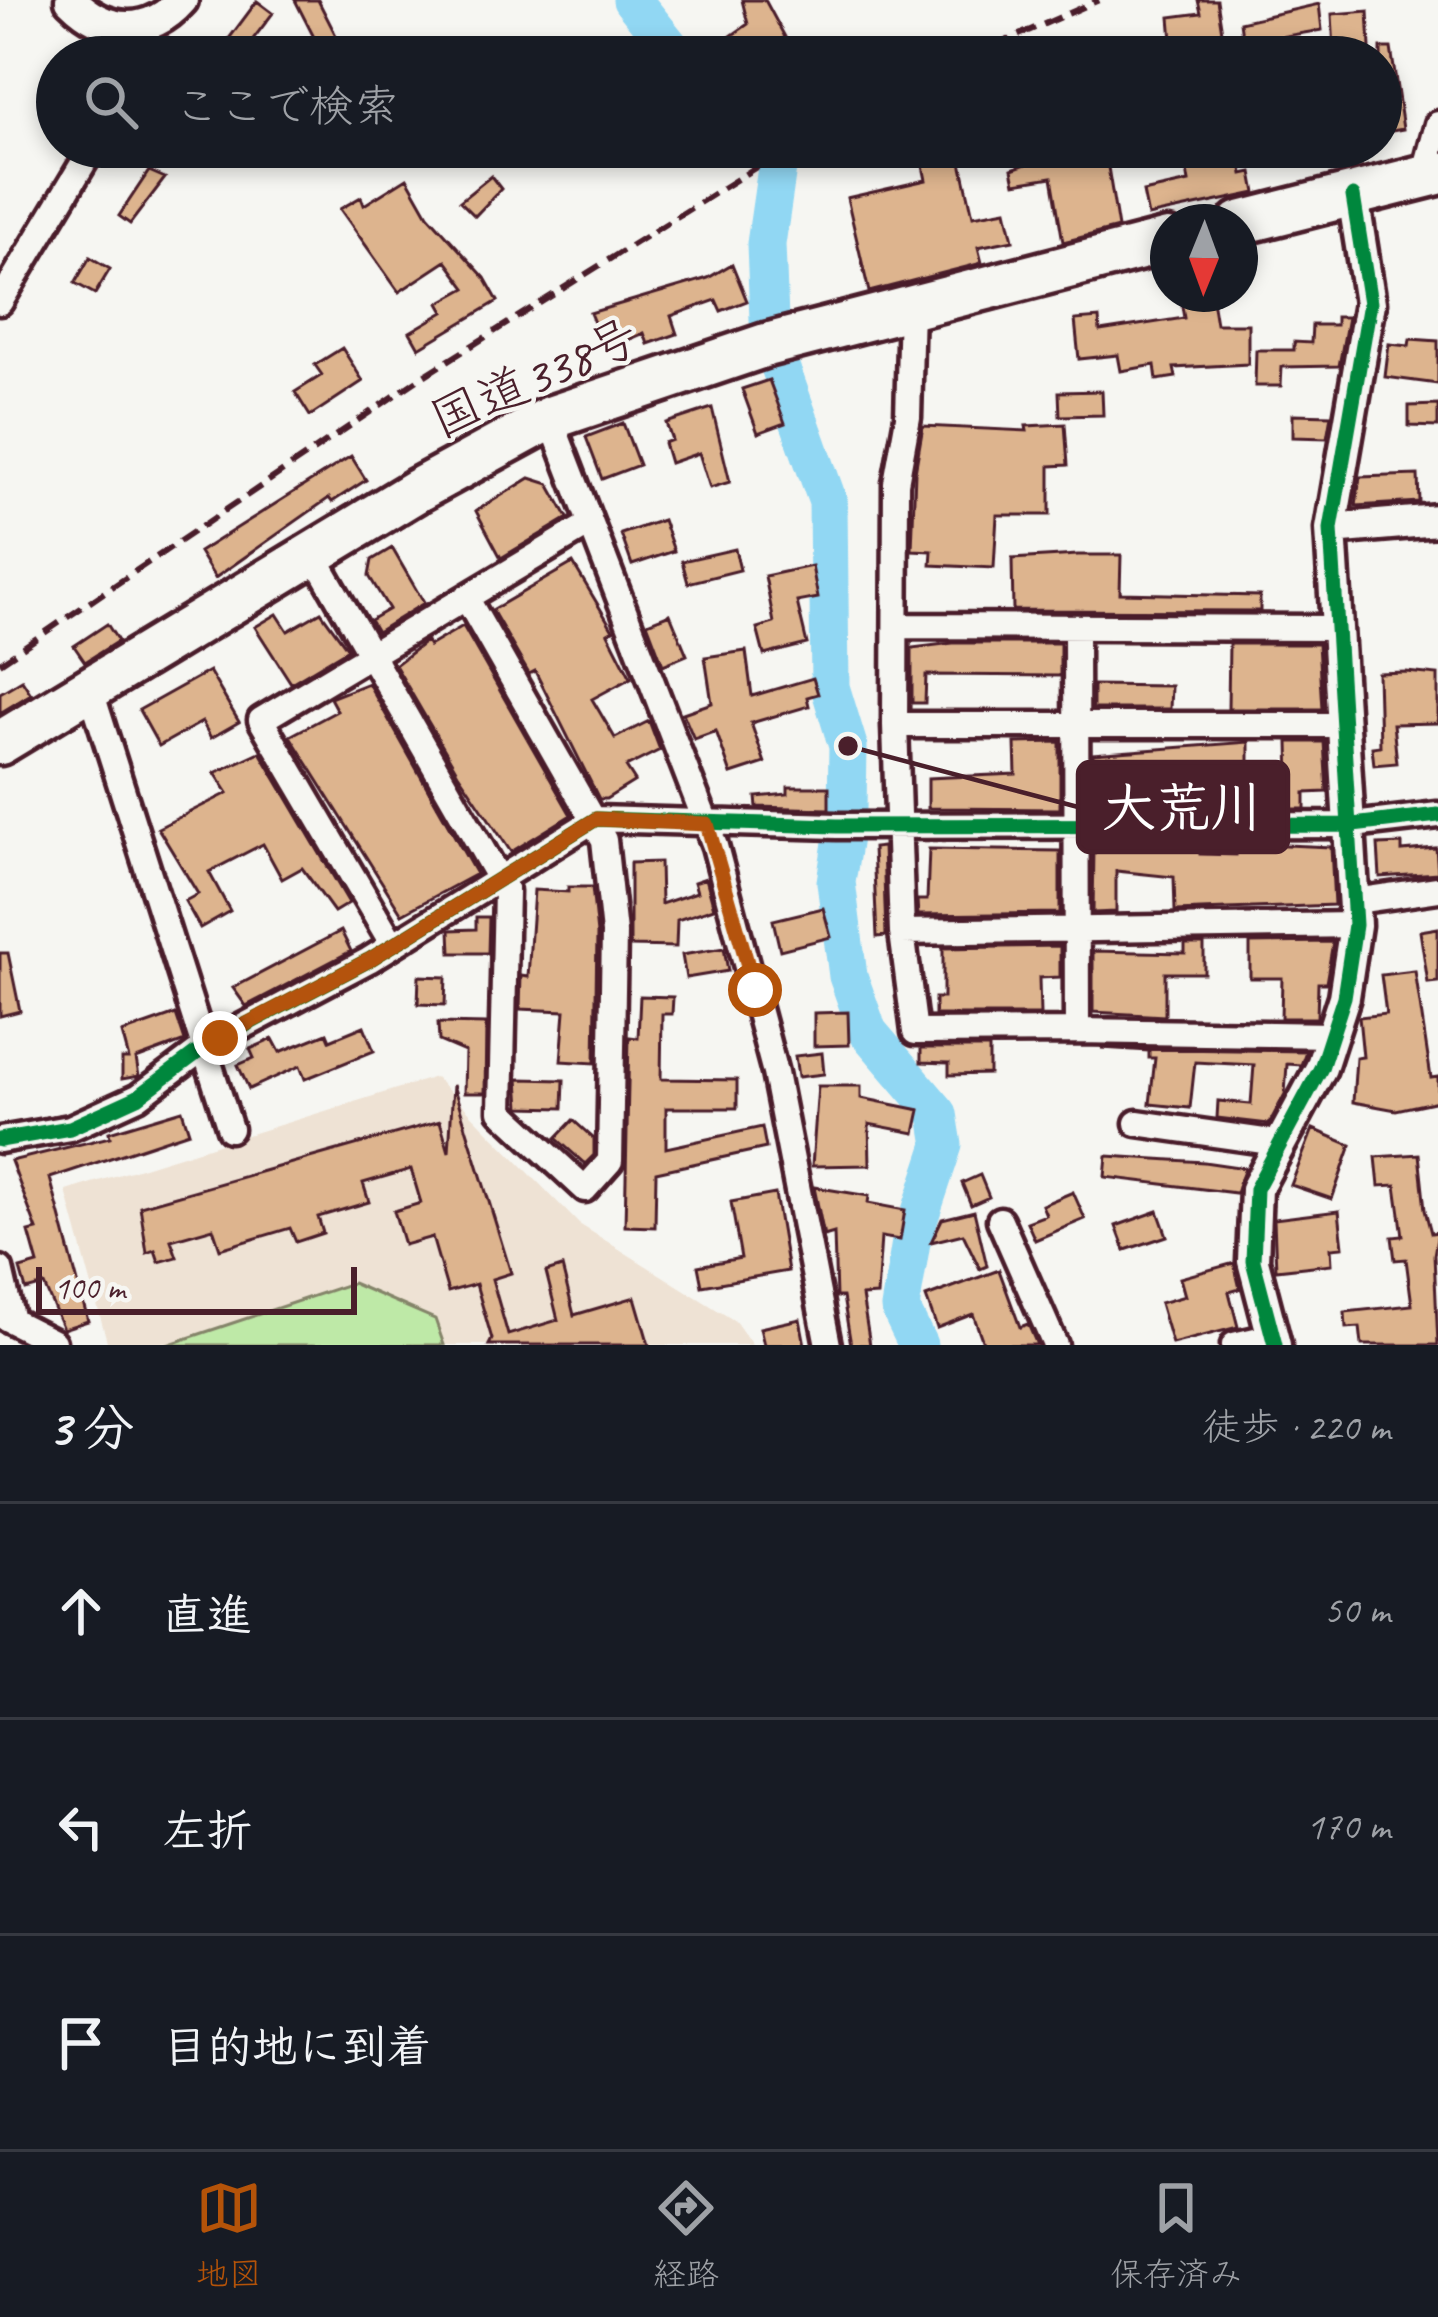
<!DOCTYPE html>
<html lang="ja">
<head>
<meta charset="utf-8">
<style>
	body { margin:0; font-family:Caveat,"Klee One",sans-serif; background:#20242c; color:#f1f3f6 }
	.compass { position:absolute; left:1150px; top:204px; width:108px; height:108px; border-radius:50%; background:#171b24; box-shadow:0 6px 18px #0003; rotate:181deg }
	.scale { position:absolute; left:36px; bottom:30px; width:321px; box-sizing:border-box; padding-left:12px; border:6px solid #4a1f2b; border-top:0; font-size:33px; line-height:42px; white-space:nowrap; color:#4a1f2b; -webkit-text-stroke:9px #f6f6f2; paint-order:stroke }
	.stop { position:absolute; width:36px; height:36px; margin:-27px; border:9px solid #b45309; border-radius:50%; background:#fff }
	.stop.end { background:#b45309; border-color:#fff; box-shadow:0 3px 12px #0008 }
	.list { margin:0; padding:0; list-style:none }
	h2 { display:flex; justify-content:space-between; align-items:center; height:156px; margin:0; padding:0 48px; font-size:51px }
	h2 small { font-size:39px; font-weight:400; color:#9ea1a6 }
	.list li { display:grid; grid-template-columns:78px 1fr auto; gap:36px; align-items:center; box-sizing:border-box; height:216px; padding:0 48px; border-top:3px solid #363941 }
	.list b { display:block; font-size:45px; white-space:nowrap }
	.list em { font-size:39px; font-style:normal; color:#9ea1a6 }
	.icon { flex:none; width:66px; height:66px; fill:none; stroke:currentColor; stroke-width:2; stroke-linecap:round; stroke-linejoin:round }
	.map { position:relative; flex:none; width:1438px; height:1345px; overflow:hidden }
	.search { position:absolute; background:#171b24; box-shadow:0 6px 18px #0003; left:36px; right:36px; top:36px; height:132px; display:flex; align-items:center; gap:30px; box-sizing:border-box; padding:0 42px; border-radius:66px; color:#9ea1a6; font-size:45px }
	.sheet { height:804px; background:#171b24 }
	nav { display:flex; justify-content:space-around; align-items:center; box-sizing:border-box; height:168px; border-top:3px solid #363941; background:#171b24; font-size:33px; color:#9ea1a6 }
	nav a { display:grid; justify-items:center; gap:6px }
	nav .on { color:#b45309 }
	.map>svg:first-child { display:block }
	.built { fill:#eee2d4 }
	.green { fill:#bee9a7; stroke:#848469; stroke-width:3 }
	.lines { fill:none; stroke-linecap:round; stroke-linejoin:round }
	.river { stroke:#91d7f3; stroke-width:39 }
	.building { fill:#ddb48e; stroke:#4a1f2b; stroke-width:3 }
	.minor-casing { stroke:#4a1f2b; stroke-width:33 }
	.tertiary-casing { stroke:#4a1f2b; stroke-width:39 }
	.trunk-casing { stroke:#4a1f2b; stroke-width:51 }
	.minor { stroke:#f6f6f2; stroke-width:24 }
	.tertiary { stroke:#f6f6f2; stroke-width:30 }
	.trunk { stroke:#f6f6f2; stroke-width:42 }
	.rail { stroke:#4a1f2b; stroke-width:6; stroke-dasharray:18 9; stroke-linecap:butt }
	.cycleway-casing { stroke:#f6f6f2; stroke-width:22 }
	.cycleway { stroke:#00873e; stroke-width:15 }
	.route { stroke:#b45309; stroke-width:15 }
	.labels { text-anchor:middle; stroke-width:9; stroke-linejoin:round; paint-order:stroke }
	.street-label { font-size:51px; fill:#4a1f2b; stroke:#f6f6f2 }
	.leader { fill:none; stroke:#4a1f2b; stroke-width:4.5 }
	.callout-dot { fill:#4a1f2b; stroke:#f6f6f2; stroke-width:4.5 }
	.callout { fill:#4a1f2b; stroke:#4a1f2b; stroke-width:4.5 }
	.callout-label { font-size:54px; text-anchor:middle; font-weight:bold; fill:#fff }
</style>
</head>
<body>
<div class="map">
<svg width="1438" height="1345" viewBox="0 0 1438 1345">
	<rect width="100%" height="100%" fill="#f6f6f2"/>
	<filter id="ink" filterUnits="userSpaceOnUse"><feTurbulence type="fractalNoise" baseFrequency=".00833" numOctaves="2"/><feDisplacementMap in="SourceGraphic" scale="24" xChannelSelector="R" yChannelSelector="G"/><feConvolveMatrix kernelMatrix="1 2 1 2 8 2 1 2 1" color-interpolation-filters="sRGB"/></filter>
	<g filter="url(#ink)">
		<path class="built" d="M435,1077L579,1224L735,1321L752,1345H108L66,1191Z"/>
		<path class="green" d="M352,1283L435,1319L444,1345H167Z"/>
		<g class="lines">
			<path class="river" d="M632,0L678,57
				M770,147L777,168L766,244L769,319L779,364L828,502L830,687L848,746L847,811L836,882L848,976L868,1032L938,1114L943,1145L911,1242L900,1308L918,1345"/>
		</g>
		<path class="building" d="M295,0H318L347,57H324Z
			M742,0H765L785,37L757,57H742L728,38L748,24Z
			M1198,0H1217L1222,32L1191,36L1196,57H1129L1128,51L1172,40L1170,17L1201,13Z
			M257,1L273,13L241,55L225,44Z
			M1319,4L1322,30L1243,43L1240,22Z
			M1368,11L1370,48L1334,51L1332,14Z
			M632,34L648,57H596Z
			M1381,48H1391L1403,129L1381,133Z
			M919,147L958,149L973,216L1006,210L1013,240L978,247L982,263L869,292L847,198L926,180Z
			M1026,147H1056L1059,159L1105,149L1118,228L1063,242L1052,177L1015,183L1012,169L1029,163Z
			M1183,147H1238L1243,174L1252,172L1256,193L1148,216L1143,192L1189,182Z
			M149,171L165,178L130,224L119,216Z
			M491,176L501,189L475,216L460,201Z
			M407,178L428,215L485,278L498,301L419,348L410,332L444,312L439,303L466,288L446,261L399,292L340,209L361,197L364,205Z
			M90,257L110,269L95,294L75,283Z
			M732,264L747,301L721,311L716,300L671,316L677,334L648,344L644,333L605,350L590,313L708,278Z
			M1180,294H1211L1216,324H1248V364L1174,368L1176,377L1157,380L1155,365L1121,371L1118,355L1079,359L1075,320L1099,318L1100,331L1184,318Z
			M1336,317H1348L1339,366L1282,367L1281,386H1255L1256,350H1294V342L1311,343L1312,325H1336Z
			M1410,339L1438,341V384L1385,377L1389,344L1409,346Z
			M342,348L363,381L310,416L295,392L322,375L315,365Z
			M769,380L785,423L758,433L742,389Z
			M1102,391L1103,415L1060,416L1059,392Z
			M1438,405V427L1409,426V406Z
			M712,408L730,482L710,488L699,453L670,463L664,443L672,440L666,423Z
			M1293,414L1331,415L1327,438L1293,437Z
			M623,423L639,465L602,479L586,437Z
			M1065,424L1068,465L1050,466V515H997L994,568L931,565L932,551L912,550L915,472L923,426L1027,431L1026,426Z
			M351,456L366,480L332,502L329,498L215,578L199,552Z
			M1418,475L1419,502L1356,506L1360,477Z
			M530,478L549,484L568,518L501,558L476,511Z
			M663,520L674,551L632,565L621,534Z
			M392,548L424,603L377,632L370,620L389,609L369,576L372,560Z
			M735,549L740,570L688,583L682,561Z
			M1078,555H1121L1120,593L1260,596V611L1013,610L1012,559Z
			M573,563L613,630L608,633L631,678L592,699L615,738L649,721L660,750L626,767L635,781L606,799H599L535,671L529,674L492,610Z
			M812,566L818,598L797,602L807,644L764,655L757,628L774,623L765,576Z
			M321,612L348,649L291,683L255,627L277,614L288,631Z
			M670,614L687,655L663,665L647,623Z
			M107,624L118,641L85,662L74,646Z
			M463,626L571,815L511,852L458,773L395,665L426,641L429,646Z
			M953,643H1060V676L926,675L925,703H912V648Z
			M1229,644H1318L1322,709H1228Z
			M746,651L752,696L813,678L818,694L807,697L809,706L751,723L765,763L731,774L716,731L694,739L683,713L712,703L705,657Z
			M209,671L239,722L211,738L202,722L159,746L139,710Z
			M1406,672L1438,675V723L1393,724L1397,763L1374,765L1372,747L1380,746L1378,673Z
			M22,680L31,694L0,713V693Z
			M368,683L476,874L402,914L290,736L337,711L330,698Z
			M1093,685L1171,686L1170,709H1093Z
			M1060,742V809L928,808V778L1016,774L1015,743Z
			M1249,742V769H1217L1218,809H1145L1144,770L1093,771V754Z
			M1289,742H1324L1327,792L1305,793V809H1259V789H1282V780H1290Z
			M260,752L349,903L334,912L302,868L282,879L263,844L209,872L230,911L200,928L185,901L198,894L158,828L228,793L215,773Z
			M788,787H829V809L757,807L756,797L788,794Z
			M1263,844L1331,847L1334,905L1175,911L1174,877L1116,871V912L1093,913L1094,849L1200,847V854L1236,855V847Z
			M1402,844V851L1436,848L1438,873L1380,877L1378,845Z
			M883,847L886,936L877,937L873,848Z
			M929,849L1060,851V913L918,915L917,900H927Z
			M660,862L661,904L697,892L694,882L706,878L714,908L677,920L676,947L630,946V863Z
			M568,887H592L597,934L595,1063L561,1061L565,1011L520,1009L521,976L528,977L534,890L568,892Z
			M823,908L831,937L780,950L773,920Z
			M476,917H489L488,953H451L450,930L476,929Z
			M1438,928V982L1428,983L1420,931Z
			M341,931L351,951L246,1006L233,988Z
			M1333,942L1326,983H1318L1317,1018H1281L1282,978H1250V943Z
			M1185,944H1204V973H1165V1016L1093,1012V951L1185,953Z
			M1060,946V977L1039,978L1040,1015H935V998H943V948Z
			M724,948L728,971L686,978L682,955Z
			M0,953H8L20,1011L0,1016Z
			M1415,971L1431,1078L1438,1077V1101L1396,1110L1353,1102L1356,1058L1363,1057L1359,1017L1386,1014L1381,975Z
			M419,976L446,977L445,1005L418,1004Z
			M640,996L673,997L672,1014H662L661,1079L737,1080V1108H666V1148L762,1127L766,1148L656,1172L655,1227L625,1226L629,1037L638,1038Z
			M848,1012L849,1045L814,1046V1013Z
			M176,1014L185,1041L136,1059L139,1076L122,1079V1059H129L122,1033Z
			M438,1023L486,1024L485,1093H464L465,1052L439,1041Z
			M364,1026L374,1051L305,1079L300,1066L249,1089L238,1065L254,1058L250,1049L273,1039L280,1052L327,1033L330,1040Z
			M921,1048H989V1074L949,1075V1063L921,1062Z
			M1101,1048L1306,1051L1301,1065L1287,1064L1285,1094L1269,1124L1217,1118L1218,1101L1251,1104L1254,1065L1195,1062L1190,1108L1150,1104L1155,1058H1149V1051Z
			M822,1053L824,1074L798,1077L795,1056Z
			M518,1079L564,1080L563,1108L520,1107Z
			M453,1085L511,1273L492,1279L508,1335L558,1320L546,1272L562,1267L574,1315L635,1297L649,1345H489L492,1339L476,1284L448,1292L432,1237L404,1245L394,1211L421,1203L411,1169L363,1183L369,1202L318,1217L323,1233L296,1242L290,1228L220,1249L213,1228L171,1240L177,1257L159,1262L155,1250L147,1253L140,1206L440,1121L449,1152Z
			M818,1086H861V1098L920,1110L915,1133L869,1124L870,1165L812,1166Z
			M182,1110L189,1132L50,1178L88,1321L63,1329L44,1285L26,1290L20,1269L38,1264L29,1232L37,1230L11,1161L110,1137L109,1132Z
			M573,1120L594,1139V1155L585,1164L556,1138Z
			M1313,1129L1351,1145L1332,1199L1291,1185Z
			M1419,1154L1425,1210L1431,1233L1438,1232L1434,1255L1438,1345H1362L1360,1327L1346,1328L1345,1312L1412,1305L1406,1259L1395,1260L1392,1237L1403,1236L1396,1185L1379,1186L1376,1157Z
			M1107,1156L1204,1162L1245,1168L1236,1193L1105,1177Z
			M980,1175L989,1197L971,1205L962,1183Z
			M814,1187L869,1196L868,1203L905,1210L900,1240L881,1237L877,1295L862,1296L870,1345H851L843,1297H836L834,1233L824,1236Z
			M1073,1192L1085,1219L1035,1240L1027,1222L1046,1215L1042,1205Z
			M775,1194L788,1271L702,1286L698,1266L741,1258L731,1202Z
			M974,1211L987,1266L980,1269L963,1234L931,1242L942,1219Z
			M1158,1211L1167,1236L1125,1250L1116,1226Z
			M1339,1211L1343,1247L1331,1248L1332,1264L1276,1270L1274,1219Z
			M1234,1263L1240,1289L1229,1292L1238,1327L1172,1344L1160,1303L1185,1296L1180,1278Z
			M999,1270L1020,1327L1028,1324L1037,1345H984L973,1314L937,1328L926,1297Z
			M800,1319L805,1345H764L760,1328Z"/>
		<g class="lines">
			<g class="minor-casing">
				<path id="minor" d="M134,57L135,28
					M1424,176L1438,124
					M0,302L93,147
					M911,307L908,417L896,483L895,725L902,932L915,1032L1077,1031
					M550,418L715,846L775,1073L828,1345
					M313,554L506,891L501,1111L585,1189L610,1161L614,933L604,840L467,599
					M896,626L1337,628
					M1076,627L1077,1031L1332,1035
					M90,688L230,1129
					M895,725H1345
					M1355,901L1438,889
					M902,932L1355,925
					M393,945L261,720L588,525
					M1137,1123L1278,1143
					M0,1140L70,1128L138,1097L206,1046L369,960L596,819L837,826L1353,825L1438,815
					M1000,1220L1055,1345
					M0,1269L12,1321
					M0,1315L53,1342
					M1234,1345L1273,1336"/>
			</g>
			<g class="tertiary-casing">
				<path id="tertiary" d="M71,0C106,35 149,37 182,0
					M1331,529L1438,520
					M1275,1345L1253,1261L1256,1189L1321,1068L1344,997L1355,925L1331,529L1370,303L1353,196"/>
			</g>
			<g class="trunk-casing">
				<path id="trunk" d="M1240,223L1438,173
					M0,743L416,491L550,418L766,345L1168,241"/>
			</g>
			<use href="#minor" class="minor"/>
			<use href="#tertiary" class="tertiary"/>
			<use href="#trunk" class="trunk"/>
			<path class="rail" d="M969,57L1099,0
				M0,663L419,379L788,147"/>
			<g class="cycleway-casing">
				<path id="cycleway" d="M0,1140L70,1128L138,1097L206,1046L369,960L596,819L837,826L1353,825L1438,815
					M1275,1345L1253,1261L1256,1189L1321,1068L1344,997L1355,925L1331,529L1370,303L1353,196"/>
			</g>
			<use href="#cycleway" class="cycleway"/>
		</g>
	</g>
	<g class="lines" filter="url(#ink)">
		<path class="route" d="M220,1038L369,960L596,819L707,824L755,990"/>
	</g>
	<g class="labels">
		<g class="street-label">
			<text transform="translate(534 377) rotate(-24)" y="18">国道338号</text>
		</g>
	</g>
	<path class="leader" d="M848 746L1078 807"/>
	<circle class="callout-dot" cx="848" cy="746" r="12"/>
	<rect class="callout" x="1078" y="762" width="210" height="90" rx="12"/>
	<g class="callout-label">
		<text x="1183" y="826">大荒川</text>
	</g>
</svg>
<svg class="compass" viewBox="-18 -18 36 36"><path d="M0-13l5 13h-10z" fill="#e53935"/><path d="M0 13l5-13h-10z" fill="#9ea1a6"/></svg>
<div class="scale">100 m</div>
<div class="stop" style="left:755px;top:990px"></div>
<div class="stop end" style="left:220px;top:1038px"></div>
<div class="search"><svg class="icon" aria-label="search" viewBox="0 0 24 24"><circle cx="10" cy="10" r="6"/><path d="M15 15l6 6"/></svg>ここで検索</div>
</div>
<section class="sheet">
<h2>3 分<small>徒歩 · 220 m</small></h2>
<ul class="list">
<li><svg class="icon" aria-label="ahead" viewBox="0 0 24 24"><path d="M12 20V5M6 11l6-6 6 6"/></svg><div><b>直進</b></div><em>50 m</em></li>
<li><svg class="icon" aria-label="left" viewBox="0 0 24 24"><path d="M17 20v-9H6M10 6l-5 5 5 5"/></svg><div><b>左折</b></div><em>170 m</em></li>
<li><svg class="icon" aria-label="arrive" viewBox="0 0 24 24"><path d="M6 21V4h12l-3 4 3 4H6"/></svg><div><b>目的地に到着</b></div></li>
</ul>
</section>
<nav>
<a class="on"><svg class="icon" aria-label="map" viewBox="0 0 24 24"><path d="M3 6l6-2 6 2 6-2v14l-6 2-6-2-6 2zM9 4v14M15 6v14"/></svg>地図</a>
<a><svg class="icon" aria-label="directions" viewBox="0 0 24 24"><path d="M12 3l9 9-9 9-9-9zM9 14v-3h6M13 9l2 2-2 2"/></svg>経路</a>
<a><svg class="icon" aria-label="saved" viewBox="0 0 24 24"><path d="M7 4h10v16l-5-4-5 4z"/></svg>保存済み</a>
</nav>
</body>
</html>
